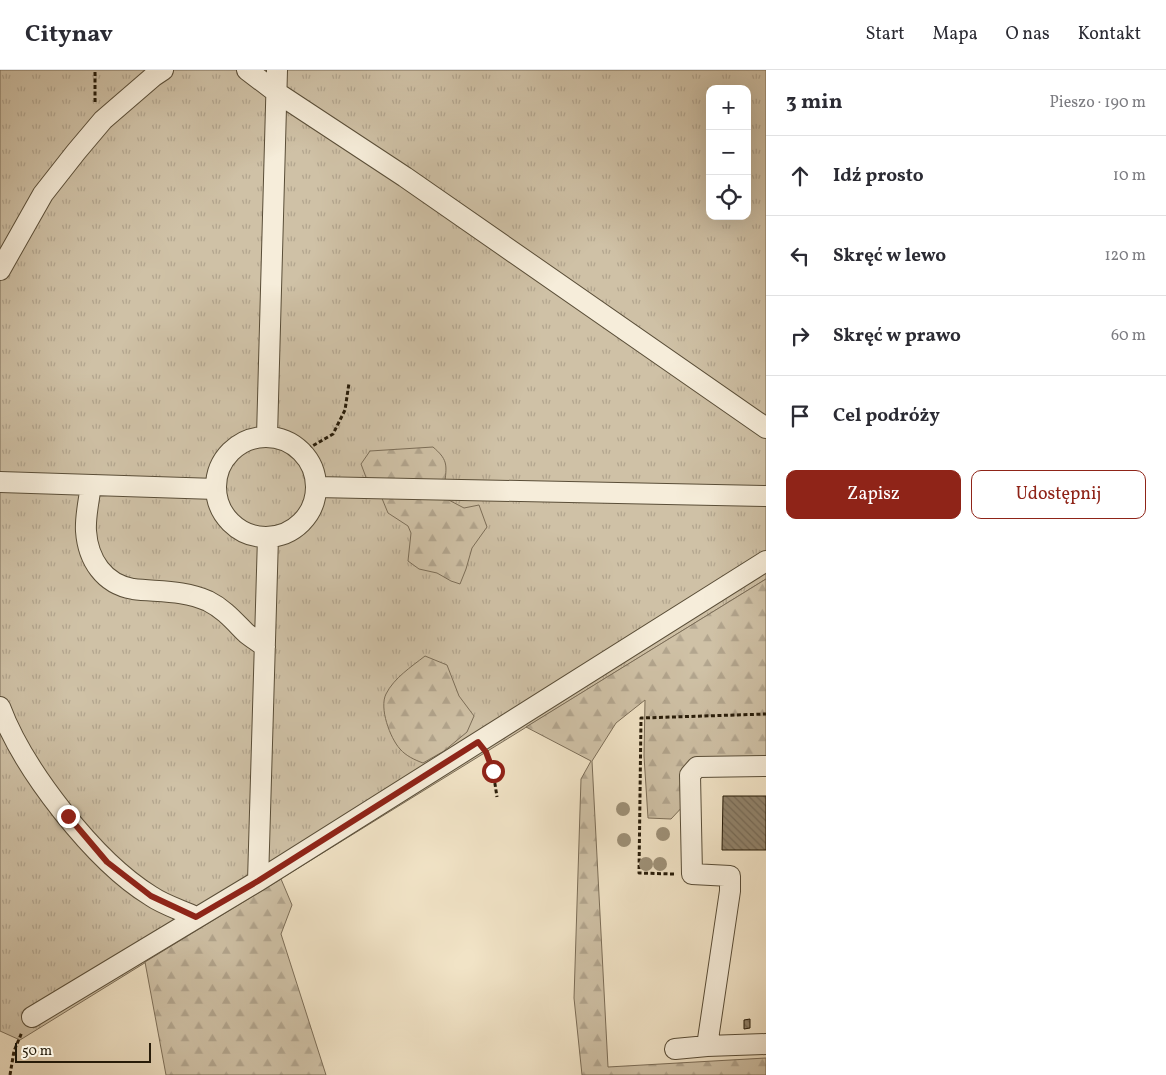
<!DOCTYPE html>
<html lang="pl">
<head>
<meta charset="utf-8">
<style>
	body { margin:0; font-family:Vollkorn,serif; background:#f7f7f7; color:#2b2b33 }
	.controls { position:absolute; right:15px; top:15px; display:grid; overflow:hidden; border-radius:10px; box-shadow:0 5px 20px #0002 }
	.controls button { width:45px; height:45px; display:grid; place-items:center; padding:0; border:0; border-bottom:1px solid #e1e1e2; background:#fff; color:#2b2b33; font:25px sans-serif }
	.scale { position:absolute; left:15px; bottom:12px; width:136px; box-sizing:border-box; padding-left:5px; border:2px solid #281c09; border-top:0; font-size:14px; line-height:18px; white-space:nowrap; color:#281c09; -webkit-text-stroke:4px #f6edda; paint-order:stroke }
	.stop { position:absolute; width:15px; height:15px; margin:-11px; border:4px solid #8f2418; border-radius:50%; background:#fff }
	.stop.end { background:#8f2418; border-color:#fff; box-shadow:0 1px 5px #0008 }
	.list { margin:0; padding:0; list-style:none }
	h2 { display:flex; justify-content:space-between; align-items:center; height:65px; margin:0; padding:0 20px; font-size:21px }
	h2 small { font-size:16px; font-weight:400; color:#7c7c81 }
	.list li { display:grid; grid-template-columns:32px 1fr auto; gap:15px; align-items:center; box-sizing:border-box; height:80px; padding:0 20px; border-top:1px solid #e1e1e2 }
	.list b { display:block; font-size:19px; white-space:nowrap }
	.list em { font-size:16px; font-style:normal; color:#7c7c81 }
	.actions { display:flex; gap:10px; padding:15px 20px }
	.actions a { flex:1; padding:11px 0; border:1px solid #8f2418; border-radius:10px; text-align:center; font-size:18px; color:#8f2418 }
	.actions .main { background:#8f2418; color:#fff }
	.icon { flex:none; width:28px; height:28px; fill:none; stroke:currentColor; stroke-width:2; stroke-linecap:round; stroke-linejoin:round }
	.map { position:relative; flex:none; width:766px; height:1005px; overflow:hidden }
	header { display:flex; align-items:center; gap:30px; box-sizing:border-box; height:70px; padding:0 25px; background:#fff; border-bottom:1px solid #e1e1e2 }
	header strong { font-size:24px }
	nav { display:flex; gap:28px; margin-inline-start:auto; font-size:18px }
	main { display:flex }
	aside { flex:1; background:#fff }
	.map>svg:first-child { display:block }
	.grass { fill:url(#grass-tufts); stroke:#7c6e58; fill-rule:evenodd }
	.forest { fill:url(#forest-firs); stroke:#7c6e58 }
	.building { fill:url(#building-back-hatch); stroke:#281c09 }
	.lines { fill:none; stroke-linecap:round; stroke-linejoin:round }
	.minor-casing { stroke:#5a4e38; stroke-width:22 }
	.path { stroke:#281c09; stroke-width:3; stroke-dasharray:4 2.5; stroke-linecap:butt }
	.minor { stroke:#f6edda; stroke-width:20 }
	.tree { fill:#9e9178 }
	.route { stroke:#8f2418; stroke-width:6 }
</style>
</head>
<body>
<header>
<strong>Citynav</strong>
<nav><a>Start</a><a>Mapa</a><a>O nas</a><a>Kontakt</a></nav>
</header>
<main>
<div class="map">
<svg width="766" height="1005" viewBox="0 0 766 1005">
	<defs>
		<pattern id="grass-tufts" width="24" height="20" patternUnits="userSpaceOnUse" patternTransform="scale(1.25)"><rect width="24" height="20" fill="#cfc1a6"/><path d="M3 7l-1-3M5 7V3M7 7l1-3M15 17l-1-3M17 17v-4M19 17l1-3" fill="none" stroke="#b2a58e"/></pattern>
		<pattern id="forest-firs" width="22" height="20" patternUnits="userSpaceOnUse" patternTransform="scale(1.25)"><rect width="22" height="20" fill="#cfc1a6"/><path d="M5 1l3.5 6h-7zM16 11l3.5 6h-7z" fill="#b2a58e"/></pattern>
		<pattern id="building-back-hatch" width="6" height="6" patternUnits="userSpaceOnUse" patternTransform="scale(1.25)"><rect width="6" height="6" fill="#91836b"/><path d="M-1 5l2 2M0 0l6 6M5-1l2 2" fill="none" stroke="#766a56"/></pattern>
	</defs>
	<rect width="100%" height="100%" fill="#f1e3c6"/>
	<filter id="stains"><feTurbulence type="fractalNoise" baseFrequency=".004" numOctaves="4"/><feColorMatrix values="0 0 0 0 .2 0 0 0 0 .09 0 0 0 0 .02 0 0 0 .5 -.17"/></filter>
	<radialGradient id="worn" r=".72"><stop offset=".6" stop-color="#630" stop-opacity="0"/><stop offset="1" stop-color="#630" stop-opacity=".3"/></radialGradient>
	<path class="grass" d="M0,0H766V509L20,970L0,961ZM710,19H747V146H710Z"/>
	<path class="forest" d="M433,377C447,389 447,394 445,411L367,410L361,394L370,381Z
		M381,426L443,427L464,438L479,435L487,457L472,478L466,499L460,514L451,511L437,503L419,499L408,491L411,463L408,456L388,443Z
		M766,509V692L687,693V732L671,749L648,748L644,686L645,630L616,653L592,691L608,997L766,988V1005H582L574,928L581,709L591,691L526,657Z
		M425,586L447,595L459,626L474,646L467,662L444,681L423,693C415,690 406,686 400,679C390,668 379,638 386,624C394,608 411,597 425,586Z
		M281,809L292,835L281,864L326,1005H166L145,892Z"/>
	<path class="building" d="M723,726H766V780H722Z
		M750,949V958L744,959V950Z"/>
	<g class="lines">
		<g class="minor-casing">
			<path id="minor" d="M247,0L276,22L405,107L766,358
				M0,200L43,124L76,82L103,50L154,6L163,0
				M267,366L277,0
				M216 417a50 50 0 1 1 100 0a50 50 0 1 1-100 0Z
				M0,412L216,419
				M91,415C89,430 85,447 86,461C88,490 104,514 133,519C158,522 184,520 208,531C224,539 234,551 246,563C252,568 259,572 265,577
				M316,417L766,426
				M0,637C23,699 94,791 151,826C164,835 181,840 196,847
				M766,696L697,697L690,705L692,804L730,806V821L707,976L766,974
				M258,811L268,467
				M32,947L258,811L766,491
				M675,979L707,976"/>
		</g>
		<path class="path" d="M95,32V0
			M302,382L333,364L345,340L349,313
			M488,688L493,701L497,727
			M674,804L639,803L641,648L766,644
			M10,1005L14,981L22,962"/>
		<use href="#minor" class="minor"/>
	</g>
	<g class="tree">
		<circle cx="623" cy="739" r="7"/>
		<circle cx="663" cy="764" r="7"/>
		<circle cx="624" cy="770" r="7"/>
		<circle cx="646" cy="794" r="7"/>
		<circle cx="660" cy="794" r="7"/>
	</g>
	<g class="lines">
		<path class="route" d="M68,746L107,792L151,826L196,847L258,811L478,672L486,682L493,701"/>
	</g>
	<rect width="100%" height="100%" filter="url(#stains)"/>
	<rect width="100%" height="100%" fill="url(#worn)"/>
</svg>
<div class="controls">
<button>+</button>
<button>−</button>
<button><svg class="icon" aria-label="locate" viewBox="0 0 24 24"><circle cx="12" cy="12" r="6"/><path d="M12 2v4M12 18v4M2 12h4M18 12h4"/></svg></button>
</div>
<div class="scale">50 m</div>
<div class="stop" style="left:493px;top:701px"></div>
<div class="stop end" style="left:68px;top:746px"></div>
</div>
<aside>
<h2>3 min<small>Pieszo · 190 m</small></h2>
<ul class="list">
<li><svg class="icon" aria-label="ahead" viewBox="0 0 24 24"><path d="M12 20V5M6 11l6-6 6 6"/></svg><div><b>Idź prosto</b></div><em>10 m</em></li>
<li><svg class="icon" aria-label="left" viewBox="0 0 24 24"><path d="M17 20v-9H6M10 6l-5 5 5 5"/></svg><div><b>Skręć w lewo</b></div><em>120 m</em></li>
<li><svg class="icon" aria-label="right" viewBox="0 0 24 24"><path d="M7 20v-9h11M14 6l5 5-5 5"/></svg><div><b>Skręć w prawo</b></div><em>60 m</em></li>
<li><svg class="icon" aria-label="arrive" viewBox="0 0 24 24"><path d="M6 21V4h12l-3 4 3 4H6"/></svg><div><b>Cel podróży</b></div></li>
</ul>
<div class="actions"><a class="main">Zapisz</a><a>Udostępnij</a></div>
</aside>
</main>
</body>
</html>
